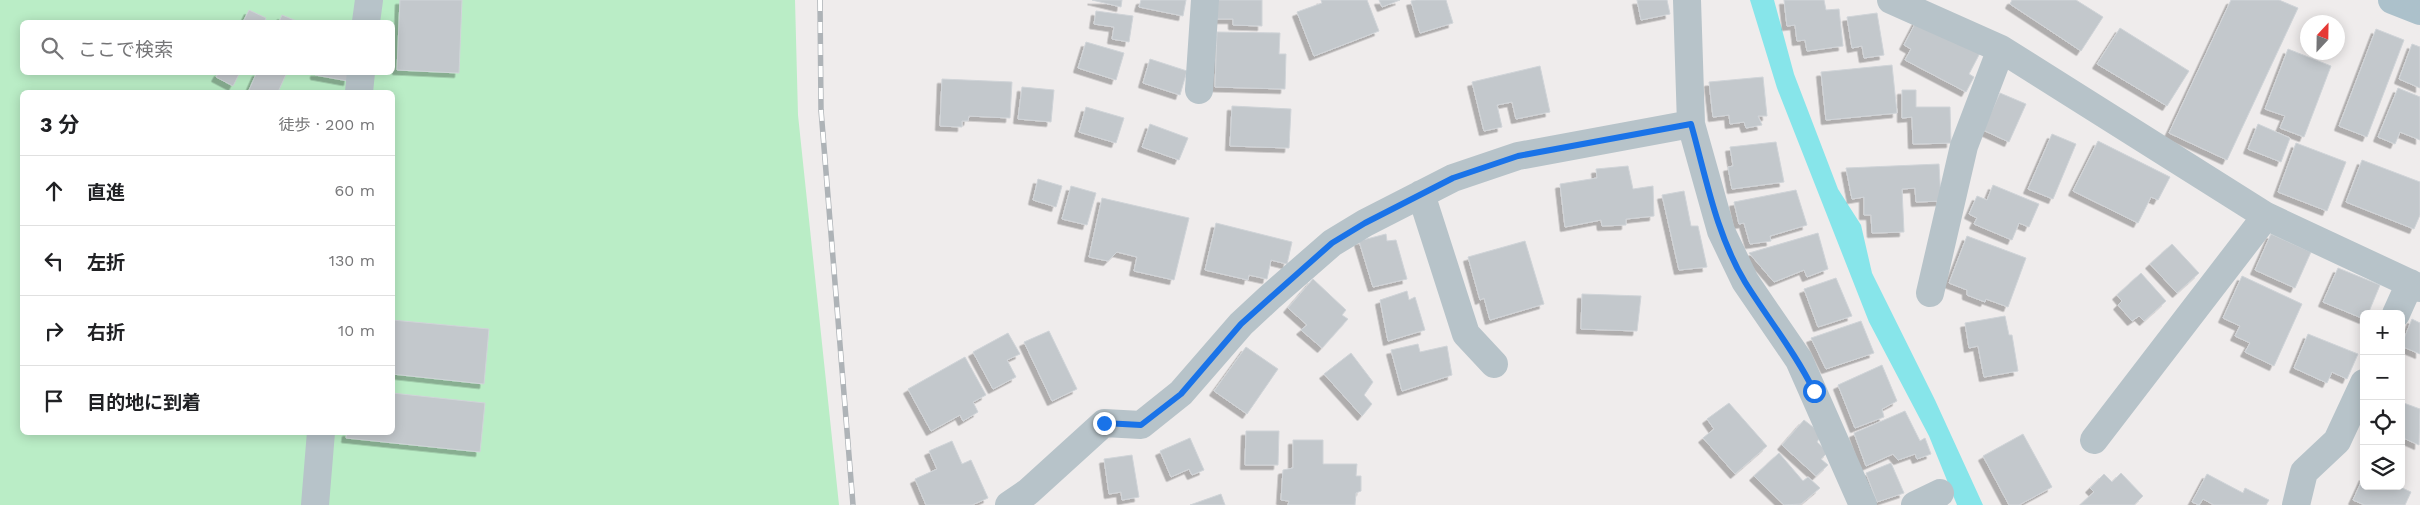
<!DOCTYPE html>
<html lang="ja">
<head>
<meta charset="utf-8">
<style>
	body { margin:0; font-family:"Work Sans","Noto Sans JP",sans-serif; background:#f2f2f2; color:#202124 }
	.controls { position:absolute; right:15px; bottom:15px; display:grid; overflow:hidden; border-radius:8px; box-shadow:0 2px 12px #0003 }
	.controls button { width:45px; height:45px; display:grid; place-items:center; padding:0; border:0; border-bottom:1px solid #e0e0e0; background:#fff; color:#202124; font:25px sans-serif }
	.compass { position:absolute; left:2300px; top:15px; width:45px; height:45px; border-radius:50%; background:#fff; box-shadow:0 2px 12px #0003; rotate:22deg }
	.stop { position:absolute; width:15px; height:15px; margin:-11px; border:4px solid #1a73e8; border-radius:50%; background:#fff }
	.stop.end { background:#1a73e8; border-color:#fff; box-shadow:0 1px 5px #0008 }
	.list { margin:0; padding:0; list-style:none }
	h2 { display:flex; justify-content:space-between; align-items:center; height:65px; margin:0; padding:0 20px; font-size:21px }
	h2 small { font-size:16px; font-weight:400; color:#757577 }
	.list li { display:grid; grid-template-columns:32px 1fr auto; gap:15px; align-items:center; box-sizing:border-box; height:70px; padding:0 20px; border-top:1px solid #e0e0e0 }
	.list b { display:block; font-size:19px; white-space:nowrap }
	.list em { font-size:16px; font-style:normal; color:#757577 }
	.icon { flex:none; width:28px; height:28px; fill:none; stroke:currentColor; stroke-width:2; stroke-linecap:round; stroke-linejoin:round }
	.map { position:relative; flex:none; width:2420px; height:505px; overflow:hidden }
	.search { position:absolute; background:#fff; box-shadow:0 2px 12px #0003; left:20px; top:20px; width:375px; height:55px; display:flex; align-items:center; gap:12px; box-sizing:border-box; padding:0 18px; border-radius:8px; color:#757577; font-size:19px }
	.panel { position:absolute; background:#fff; box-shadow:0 2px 12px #0003; left:20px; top:90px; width:375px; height:345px; border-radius:8px }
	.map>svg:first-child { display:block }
	.green { fill:#baedc6; fill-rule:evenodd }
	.water { fill:#87e5ea }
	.building { fill:#c3c8cc; stroke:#d0d4d8; filter:url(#shadow) }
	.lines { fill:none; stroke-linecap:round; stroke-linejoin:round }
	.minor { stroke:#b7c3c9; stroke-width:28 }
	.major { stroke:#acc1cb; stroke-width:28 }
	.rail-casing { stroke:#aeb3b7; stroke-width:5.5 }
	.rail { stroke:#fff; stroke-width:4; stroke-dasharray:11; stroke-linecap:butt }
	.route { stroke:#1a73e8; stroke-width:6 }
</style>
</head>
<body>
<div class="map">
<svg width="2420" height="505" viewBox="0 0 2420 505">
	<defs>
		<filter id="shadow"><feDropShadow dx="-4.5" dy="4.5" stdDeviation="0" flood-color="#0004"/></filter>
	</defs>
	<rect width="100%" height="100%" fill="#efecec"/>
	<path class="green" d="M0,0H795L798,115L839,505H0ZM22,22H392V72H22ZM22,92H392V432H22Z"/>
	<path class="water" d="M1750,0H1774L1794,74L1838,189L1861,225L1872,273L1935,400L1983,505H1957L1929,436L1869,322L1777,88Z"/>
	<path class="building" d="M400,0H462L459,73L397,70Z
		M1092,0H1122L1121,7Z
		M1141,0H1186L1183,16L1139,7Z
		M1218,0H1262V26L1233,25V19H1217Z
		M1321,0H1367L1379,31L1314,56L1297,12L1322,3Z
		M1379,0H1400L1382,7Z
		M1416,0H1446L1453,23L1420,33L1411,1Z
		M1637,0H1667L1670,14L1641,20Z
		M1784,0H1824L1826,10L1839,9L1843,46L1807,51L1805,40L1797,41L1795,25L1787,26Z
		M2012,0H2076L2103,17L2081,51L2010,4Z
		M2231,0H2279L2298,8L2227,160L2169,133Z
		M249,10L266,18L264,22H243Z
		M1096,11L1133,16L1129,42L1112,39L1114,27L1094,24Z
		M1877,13L1884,55L1864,58L1862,46L1852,48L1847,17Z
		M282,15L299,22H279Z
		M1917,20L1980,53L1969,74L1974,77L1966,92L1905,60L1911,49L1904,45Z
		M2120,28L2189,71L2167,106L2097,64Z
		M2376,29L2404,40L2367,137L2339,126Z
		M1217,32L1280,33L1279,54H1286L1285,89L1215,87Z
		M1086,42L1124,53L1116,80L1078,68Z
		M2412,44L2420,47V88L2399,79Z
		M2288,49L2331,66L2304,137L2280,128L2285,116L2265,109Z
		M1150,59L1187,71L1180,95L1143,83Z
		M1892,65L1897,113L1826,120L1821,72Z
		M1540,66L1550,112L1516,119L1512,102L1497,105L1502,127L1484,131L1472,82Z
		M219,72H240L233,86L216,77Z
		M257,72H287L278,92H255L249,90Z
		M315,72H349L348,81L315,75Z
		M1763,77L1767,116H1758L1762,125L1746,128L1744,122L1730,124L1729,115L1713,117L1709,82Z
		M942,79L1012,82L1010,118L969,116L968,121H962V127L940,126Z
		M1022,87L1054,90L1051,122L1018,119Z
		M2398,88L2420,97V140L2400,132L2395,144L2378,137Z
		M1902,90H1916V107H1950L1951,143L1913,144L1912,117L1902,118Z
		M2000,93L2026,104L2009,142L1983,130Z
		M1232,106L1291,109L1289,148L1230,146Z
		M1086,107L1124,118L1116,143L1079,132Z
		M1150,124L1188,138L1179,160L1142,147Z
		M2258,124L2290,138L2281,162L2248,149Z
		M2052,134L2076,144L2053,199L2028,189Z
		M2098,141L2170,177L2158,200L2151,197L2138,223L2073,191Z
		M1776,142L1784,182L1732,189L1728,167L1733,166L1730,147Z
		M2296,143L2346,162L2327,211L2278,192Z
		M2362,160L2420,182V215L2414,229L2346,202Z
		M1939,164L1941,201L1916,202L1915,188L1902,189L1904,232L1872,233L1871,215H1864V197L1852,199L1846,168Z
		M1628,166L1633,189L1653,186L1654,216L1626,219V225L1602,226L1601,220L1565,227L1560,184L1597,178L1596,169Z
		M1038,179L1062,186L1056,207L1033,200Z
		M1993,185L2039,204L2029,227L2019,223L2012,240L1974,224L1977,218L1969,214L1977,196L1987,200Z
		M1071,186L1096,193L1087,225L1062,219Z
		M1796,190L1807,225L1770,236L1771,241L1750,244L1744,223L1739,224L1734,202Z
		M1684,191L1691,226H1698L1707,267L1679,270L1662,195Z
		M1102,198L1189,218L1174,280L1134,271L1137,257L1117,252L1108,261L1089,257Z
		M1216,223L1292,242L1287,264L1271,260L1267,279L1249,275L1248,280L1205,270Z
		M1818,233L1828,269L1807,277L1804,270L1774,282L1749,253Z
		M1386,234L1387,241L1396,240L1407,279L1373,287L1359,241Z
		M2271,234L2311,252L2295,288L2255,270Z
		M1967,236L2026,258L2008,307L1986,299L1985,302L1967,295V290L1949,283Z
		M1525,241L1544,304L1490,320L1484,298L1480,300L1468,257Z
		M2172,244L2199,273L2177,293L2150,264Z
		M2338,268L2380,285L2368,314H2364V319L2323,302Z
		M2141,273L2166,301L2144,321L2139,316L2132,321L2118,305L2122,301L2117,295Z
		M2242,276L2302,304L2274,366L2245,352L2250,343L2235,336L2240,326L2223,318Z
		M1836,278L1852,316L1818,327L1804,289Z
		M1313,279L1346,310L1342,315L1348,319L1322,348L1301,330L1307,325L1288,308Z
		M1407,291L1409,300L1415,297L1425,330L1388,341L1380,300Z
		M1582,294L1641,296L1637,331L1581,329Z
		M2005,316L2009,335H2012L2018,371L1984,377L1978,346L1969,348L1965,323Z
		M2412,319L2420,323V354L2401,346Z
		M392,320L489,329L484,384L392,374Z
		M1861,321L1874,353L1826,369L1811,338Z
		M1049,331L1077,389L1052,401L1024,342Z
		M1008,333L1020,354L1007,360L1016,377L993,389L973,352Z
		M2308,334L2358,354L2347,379L2332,372L2327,383L2294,368Z
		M1418,344L1420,352L1447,346L1452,375L1402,391L1391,350Z
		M1246,347L1278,369L1247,414L1214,391Z
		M1351,353L1373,382L1364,395L1372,404L1362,416L1324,374Z
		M965,357L986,395L973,402L978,412L963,421L960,415L931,431L908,389Z
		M1882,365L1897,401L1882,409L1884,417L1855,428L1838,385Z
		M392,393L485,403L480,452L346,438L347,432H392Z
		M2401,402L2420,409L2419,445L2401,437Z
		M1729,403L1767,446L1735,474L1703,438L1714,429L1707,419Z
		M1905,411L1920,441L1925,438L1931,454L1917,459L1915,454L1898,460L1893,454L1866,466L1854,433Z
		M1804,420L1822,434L1817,442L1828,452L1821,459L1828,465L1816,476L1782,445Z
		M1246,431H1279L1278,465H1245Z
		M2023,434L2052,487L2019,505H2009L1983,456Z
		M1190,438L1204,470L1192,475L1189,469L1171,477L1160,451Z
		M1293,440H1323V464H1357L1356,476H1361V491L1356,493L1355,505H1288L1289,501L1281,500L1283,470L1293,468Z
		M952,441L962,464L971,460L988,498L972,505H926L915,479L937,469L929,451Z
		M1779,453L1803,481L1808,477L1820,488L1801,504L1784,505L1754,476Z
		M1132,455L1139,497L1122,500L1121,492L1109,494L1104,459Z
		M1891,463L1904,493L1877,502L1866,473Z
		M2121,473L2143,496L2134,505H2080L2094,492L2090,488L2104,474L2112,482Z
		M2207,474L2243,493L2245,488L2269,500L2266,505H2214L2203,499L2199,505L2192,502Z
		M2364,476V486H2398L2411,492L2405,505H2365L2353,500Z
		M1221,494L1225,505H1190Z"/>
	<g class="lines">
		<path class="minor" d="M1687,0L1691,124L1721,231L1745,281L1799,360L1863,505
			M1891,0L2001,49L2266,216L2420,288
			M366,22L369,0
			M1199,90L1205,0
			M359,92L361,72
			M1421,194L1466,334L1494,364
			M1930,293L1964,146L2001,49
			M2396,314L2410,283
			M2094,440L2266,216
			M315,505L321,432
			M1009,505L1028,492L1104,423L1141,425L1181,393L1241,324L1269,298L1332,243L1365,223L1453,178L1518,156L1691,124
			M1915,505L1940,493
			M2296,505L2304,472L2337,441L2364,383"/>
		<path class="major" d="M2392,0L2420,11"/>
		<g class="rail-casing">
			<path id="rail" d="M820,0L821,110L853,505"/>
		</g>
		<use href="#rail" class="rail"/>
	</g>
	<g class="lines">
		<path class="route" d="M1104,423L1141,425L1181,394L1241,324L1270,298L1332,243L1365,223L1453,178L1518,156L1691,124C1706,177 1716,234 1745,282C1768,319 1795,352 1814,391"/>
	</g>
</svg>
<div class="controls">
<button>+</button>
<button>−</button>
<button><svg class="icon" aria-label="locate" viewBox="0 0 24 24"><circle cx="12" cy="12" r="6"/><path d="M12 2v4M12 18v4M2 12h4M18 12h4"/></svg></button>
<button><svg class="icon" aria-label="layers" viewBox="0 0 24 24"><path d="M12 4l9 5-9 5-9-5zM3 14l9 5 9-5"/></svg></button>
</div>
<svg class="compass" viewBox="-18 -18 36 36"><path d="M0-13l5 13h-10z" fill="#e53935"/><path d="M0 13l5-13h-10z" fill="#757577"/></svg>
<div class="stop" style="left:1814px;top:391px"></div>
<div class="stop end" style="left:1104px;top:423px"></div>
<div class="search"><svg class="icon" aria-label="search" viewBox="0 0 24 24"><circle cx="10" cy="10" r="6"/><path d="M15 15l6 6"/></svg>ここで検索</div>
<section class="panel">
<h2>3 分<small>徒歩 · 200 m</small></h2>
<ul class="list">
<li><svg class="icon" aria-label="ahead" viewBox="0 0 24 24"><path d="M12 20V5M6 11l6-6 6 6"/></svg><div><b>直進</b></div><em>60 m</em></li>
<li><svg class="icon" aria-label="left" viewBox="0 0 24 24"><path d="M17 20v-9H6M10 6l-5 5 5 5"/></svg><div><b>左折</b></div><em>130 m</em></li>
<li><svg class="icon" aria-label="right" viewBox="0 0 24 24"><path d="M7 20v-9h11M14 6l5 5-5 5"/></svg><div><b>右折</b></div><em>10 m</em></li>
<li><svg class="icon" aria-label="arrive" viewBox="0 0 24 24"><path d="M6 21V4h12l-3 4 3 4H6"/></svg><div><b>目的地に到着</b></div></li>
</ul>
</section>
</div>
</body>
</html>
